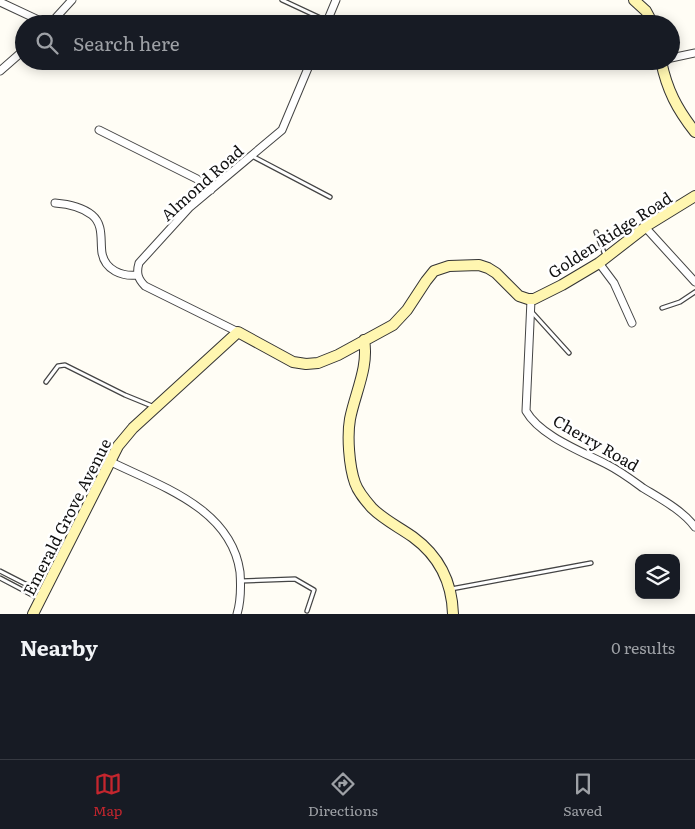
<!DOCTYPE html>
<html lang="en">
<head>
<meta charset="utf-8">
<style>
	body { margin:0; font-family:Literata,serif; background:#242831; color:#f1f3f6 }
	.controls { position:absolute; right:15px; bottom:15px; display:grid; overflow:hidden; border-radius:10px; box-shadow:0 2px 12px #0003 }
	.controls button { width:45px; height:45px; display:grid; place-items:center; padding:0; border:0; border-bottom:1px solid #363941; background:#171b24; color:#f1f3f6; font:25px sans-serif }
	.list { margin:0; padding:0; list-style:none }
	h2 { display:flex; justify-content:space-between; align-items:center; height:65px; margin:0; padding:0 20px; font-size:21px }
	h2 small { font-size:16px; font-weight:400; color:#9ea1a6 }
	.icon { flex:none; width:28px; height:28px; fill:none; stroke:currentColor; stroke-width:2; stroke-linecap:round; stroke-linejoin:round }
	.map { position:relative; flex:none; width:695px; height:614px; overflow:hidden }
	.search { position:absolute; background:#171b24; box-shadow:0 2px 12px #0003; left:15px; right:15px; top:15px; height:55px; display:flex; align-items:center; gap:12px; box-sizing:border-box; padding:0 18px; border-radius:28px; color:#9ea1a6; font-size:19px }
	.sheet { height:145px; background:#171b24 }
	nav { display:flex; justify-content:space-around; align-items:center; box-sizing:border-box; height:70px; border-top:1px solid #363941; background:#171b24; font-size:14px; color:#9ea1a6 }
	nav a { display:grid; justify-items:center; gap:2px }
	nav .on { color:#c4262e }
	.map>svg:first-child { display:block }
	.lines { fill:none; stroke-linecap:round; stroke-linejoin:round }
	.lane-casing { stroke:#444; stroke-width:5.5 }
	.street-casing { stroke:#444; stroke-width:9 }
	.secondary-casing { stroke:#333; stroke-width:12 }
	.lane { stroke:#fff; stroke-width:3 }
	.street { stroke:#fff; stroke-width:7 }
	.secondary { stroke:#fff6b0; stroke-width:10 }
	.labels { text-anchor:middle; stroke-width:5; stroke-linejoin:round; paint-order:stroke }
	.street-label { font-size:16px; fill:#111; stroke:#fff }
</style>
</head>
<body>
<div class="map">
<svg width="695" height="614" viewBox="0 0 695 614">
	<rect width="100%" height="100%" fill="#fffdf5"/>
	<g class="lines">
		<g class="lane-casing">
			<path id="lane" d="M282,0L327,21
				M252,156L330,197
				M596,232L605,255
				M662,308L680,302L695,292
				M531,311L569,353
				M46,382L58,366L65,365L125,395L152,406
				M0,571L41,592
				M0,578L38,598
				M241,581L295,579L314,590L307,611
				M451,589L591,563"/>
		</g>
		<g class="street-casing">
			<path id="street" d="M0,2L47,24
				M50,24L72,0
				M326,24L336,0
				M671,58L695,53
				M0,71L24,50
				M99,130L197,179L211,190
				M55,203C68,204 82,207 92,215C104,225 100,240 102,253C105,270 122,277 138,275
				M645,227L695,282
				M599,263L614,283L632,323
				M531,300L526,411C540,436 583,452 608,465C620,471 632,480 643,488C661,499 682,510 695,527
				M238,332L145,286C138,279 136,273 139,263L190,207L282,130L311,61
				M109,461C160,486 231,508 240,572C241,586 241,601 237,614"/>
		</g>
		<g class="secondary-casing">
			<path id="secondary" d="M634,0L646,11L653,24
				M661,61C667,90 677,109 695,132
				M364,340C369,367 355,393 350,419C347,436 349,466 355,483C358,492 365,500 372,508C384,520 399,527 413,537C439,556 452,581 453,614
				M33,614L118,446L133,428L238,332L293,362L306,364L318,363L338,355L393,325L407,310L426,281L434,271L449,266L479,265L488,268L496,273L519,296L528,299H534L562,285L599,263L648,225L695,196"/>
		</g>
		<use href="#lane" class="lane"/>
		<use href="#street" class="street"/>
		<use href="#secondary" class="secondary"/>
	</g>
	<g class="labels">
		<g class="street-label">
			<text transform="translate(202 183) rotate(-42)" y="6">Almond Road</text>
			<text transform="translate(610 235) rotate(-33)" y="6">Golden Ridge Road</text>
			<text transform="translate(596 443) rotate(30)" y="6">Cherry Road</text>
			<text transform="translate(67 517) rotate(-63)" y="6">Emerald Grove Avenue</text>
		</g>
	</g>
</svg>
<div class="controls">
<button><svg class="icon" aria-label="layers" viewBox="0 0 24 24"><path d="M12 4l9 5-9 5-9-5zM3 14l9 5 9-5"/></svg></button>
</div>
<div class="search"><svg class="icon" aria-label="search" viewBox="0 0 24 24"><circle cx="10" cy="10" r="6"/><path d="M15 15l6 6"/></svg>Search here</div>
</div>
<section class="sheet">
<h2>Nearby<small>0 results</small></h2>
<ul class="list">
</ul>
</section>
<nav>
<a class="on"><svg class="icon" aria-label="map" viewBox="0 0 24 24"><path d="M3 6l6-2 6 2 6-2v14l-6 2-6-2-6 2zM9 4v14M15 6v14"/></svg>Map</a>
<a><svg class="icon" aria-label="directions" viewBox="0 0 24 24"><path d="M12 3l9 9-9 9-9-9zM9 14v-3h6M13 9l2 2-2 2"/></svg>Directions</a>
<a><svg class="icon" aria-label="saved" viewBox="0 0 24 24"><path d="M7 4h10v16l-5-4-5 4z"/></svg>Saved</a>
</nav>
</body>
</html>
